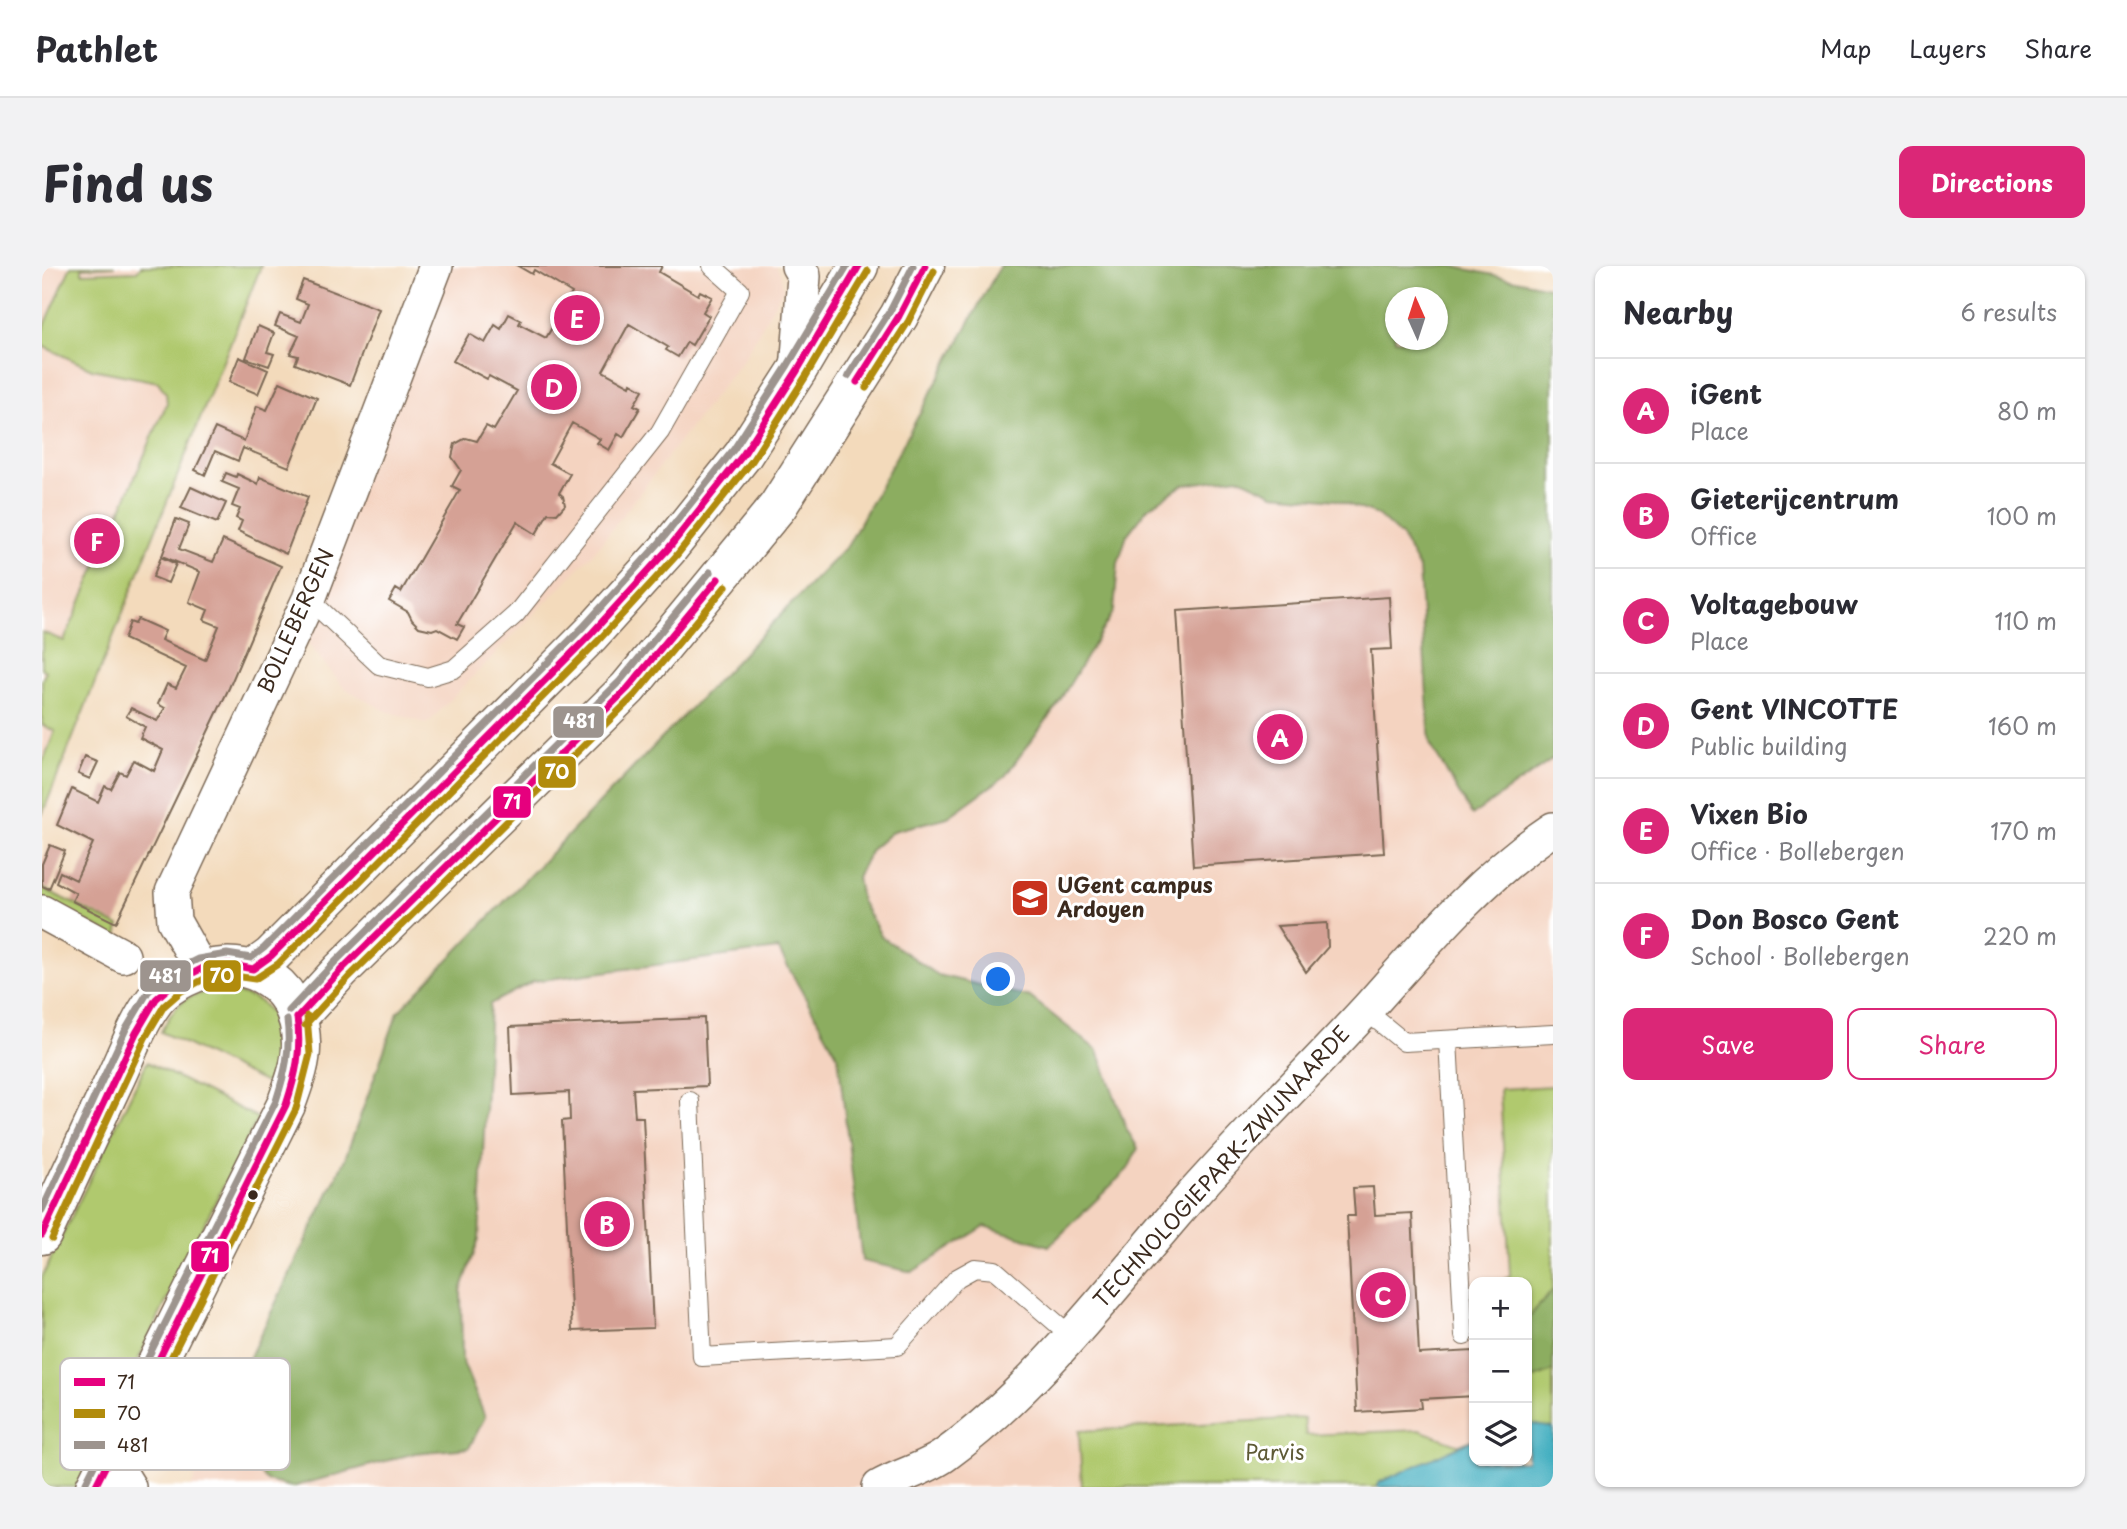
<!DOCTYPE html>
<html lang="en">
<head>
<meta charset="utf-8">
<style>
	body { margin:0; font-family:"Playpen Sans",sans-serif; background:#f2f2f3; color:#2b2b33 }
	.controls { position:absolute; right:21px; bottom:21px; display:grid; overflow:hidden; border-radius:14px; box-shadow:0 2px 5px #0004 }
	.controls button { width:63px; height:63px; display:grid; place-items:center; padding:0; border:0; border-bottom:2px solid #e1e1e2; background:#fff; color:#2b2b33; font:35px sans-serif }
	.compass { position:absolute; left:1343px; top:21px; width:63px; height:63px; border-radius:50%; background:#fff; box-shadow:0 2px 5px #0004; rotate:357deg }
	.you { position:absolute; left:957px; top:714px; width:24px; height:24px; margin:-18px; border:5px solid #fff; border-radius:50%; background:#1a73e8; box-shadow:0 0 0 10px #1a73e833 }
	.badge { display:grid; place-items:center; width:46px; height:46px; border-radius:50%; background:#db2777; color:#fff; font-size:23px; font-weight:700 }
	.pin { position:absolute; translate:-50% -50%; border:4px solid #fff; box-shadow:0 2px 7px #0006 }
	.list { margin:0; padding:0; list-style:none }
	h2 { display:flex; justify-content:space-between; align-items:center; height:91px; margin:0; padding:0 28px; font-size:30px }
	h2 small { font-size:23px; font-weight:400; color:#7c7c81 }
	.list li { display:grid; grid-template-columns:46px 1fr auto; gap:21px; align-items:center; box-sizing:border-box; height:105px; padding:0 28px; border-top:2px solid #e1e1e2 }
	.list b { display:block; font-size:26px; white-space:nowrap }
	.list p { margin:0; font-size:23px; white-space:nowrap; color:#7c7c81 }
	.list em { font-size:23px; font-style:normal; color:#7c7c81 }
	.actions { display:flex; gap:14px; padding:21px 28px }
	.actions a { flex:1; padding:16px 0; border:2px solid #db2777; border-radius:14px; text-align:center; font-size:24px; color:#db2777 }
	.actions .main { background:#db2777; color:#fff }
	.icon { flex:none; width:38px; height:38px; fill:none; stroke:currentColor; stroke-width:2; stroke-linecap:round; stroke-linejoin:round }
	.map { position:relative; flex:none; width:1511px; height:1221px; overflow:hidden; border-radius:14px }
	header { display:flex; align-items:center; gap:42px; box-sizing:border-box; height:98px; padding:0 35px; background:#fff; border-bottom:2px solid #e1e1e2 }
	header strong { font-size:33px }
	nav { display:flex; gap:38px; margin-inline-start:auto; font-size:24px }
	.intro { display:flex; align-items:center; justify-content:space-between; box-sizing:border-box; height:168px; padding:0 42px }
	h1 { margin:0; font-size:49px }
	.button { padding:18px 32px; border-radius:14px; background:#db2777; color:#fff; font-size:24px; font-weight:700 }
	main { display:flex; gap:42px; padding:0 42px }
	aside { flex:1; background:#fff; border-radius:14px; box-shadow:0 2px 5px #0004 }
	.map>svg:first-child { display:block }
	.built { fill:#f4d3c0; fill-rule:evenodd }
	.green { fill:#b0c96e; stroke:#767a46; stroke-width:2 }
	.forest { fill:#8cad61; stroke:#646c40; stroke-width:2; fill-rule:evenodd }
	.water { fill:#40adbf; stroke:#3e6c6e; stroke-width:2 }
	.building { fill:#d5a195 }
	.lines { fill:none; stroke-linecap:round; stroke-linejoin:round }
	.lane-casing { stroke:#7b6855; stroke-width:20 }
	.street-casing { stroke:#7b6855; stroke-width:36 }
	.highway-casing { stroke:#7b6855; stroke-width:41 }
	.lane { stroke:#fff; stroke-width:18 }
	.street { stroke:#fff; stroke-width:33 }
	.highway { stroke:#fff; stroke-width:38 }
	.bus-1-casing { stroke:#fff; stroke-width:12 }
	.bus-2-casing { stroke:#fff; stroke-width:12 }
	.bus-3-casing { stroke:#fff; stroke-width:12 }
	.bus-1 { stroke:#e6007e; stroke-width:7 }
	.bus-2 { stroke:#b18b0c; stroke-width:7 }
	.bus-3 { stroke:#9d948e; stroke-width:7 }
	.bus-dot { fill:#3b2a1e; stroke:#fff; stroke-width:2.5 }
	.labels { text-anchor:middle; stroke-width:6; stroke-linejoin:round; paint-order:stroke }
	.street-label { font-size:21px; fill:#3b2a1e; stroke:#fff }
	.poi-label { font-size:21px; font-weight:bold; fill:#3b2a1e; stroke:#fff; text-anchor:start }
	.park-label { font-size:21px; fill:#5e5a36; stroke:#fff }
	.key { fill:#fff; stroke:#c4bfbc; stroke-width:2 }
	.key-label { font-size:19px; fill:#3b2a1e }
	.line-badge { stroke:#fff; stroke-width:2.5 }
	.badge-label { font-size:19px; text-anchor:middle; font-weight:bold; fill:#fff }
</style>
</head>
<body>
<header>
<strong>Pathlet</strong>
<nav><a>Map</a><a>Layers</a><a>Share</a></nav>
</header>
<div class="intro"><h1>Find us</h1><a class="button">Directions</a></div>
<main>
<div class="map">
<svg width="1511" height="1221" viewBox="0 0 1511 1221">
	<rect width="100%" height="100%" fill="#fff"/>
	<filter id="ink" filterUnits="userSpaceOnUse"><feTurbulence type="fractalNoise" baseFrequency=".0143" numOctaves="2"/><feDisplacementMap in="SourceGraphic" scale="14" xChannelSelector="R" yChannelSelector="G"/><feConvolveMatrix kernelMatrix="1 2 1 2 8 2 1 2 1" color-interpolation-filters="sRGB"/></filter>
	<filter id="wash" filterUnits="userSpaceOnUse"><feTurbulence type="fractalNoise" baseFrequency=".00686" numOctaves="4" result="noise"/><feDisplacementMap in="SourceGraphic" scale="28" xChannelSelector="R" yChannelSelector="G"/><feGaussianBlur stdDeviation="1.57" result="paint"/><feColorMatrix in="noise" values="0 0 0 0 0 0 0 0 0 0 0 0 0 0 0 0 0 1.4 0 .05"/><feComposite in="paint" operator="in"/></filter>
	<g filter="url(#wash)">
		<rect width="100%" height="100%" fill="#f3dabb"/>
		<path class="built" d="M0,0H219L0,549Z
			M404,0H734L738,7L741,23L702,92L554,284L385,458L342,444L302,422L260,369Z
			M958,0H1379L1435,13L1473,517L1511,493V1221H149L176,1157L302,895L356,746L806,279ZM1353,32H1395V74H1353ZM1432,1016H1485V1195H1432Z"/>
		<path class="green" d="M29,0H73L40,2V7L95,5L99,0H219L0,549V498L13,465L0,459V414L4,405L0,403V366L22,375L125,137L124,127L116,116L50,103L0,80V66Z
			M0,622L77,660L75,671L0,634Z
			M185,724C196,727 212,730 221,738C244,761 241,793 230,820L119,766C136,732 147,726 185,724Z
			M105,796L216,852L149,984L35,1221H0V1011Z
			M1511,820V1221H1040L1037,1165L1262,1152L1264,1169L1377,1164L1418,1179L1432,1173V1195H1485V1016H1459L1468,1009L1458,823Z"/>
		<path class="forest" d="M958,0H1410L1511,22V493L1430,549L1388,478L1377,303L1360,271L1336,249L1294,234L1232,228L1196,211L1141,219L1106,242L1085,269L1076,297L1072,345L1014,441L963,510L906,551L851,565L829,584L815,611L819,635L840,671L896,709L988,731L1056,785L1085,864L1096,882L1086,903L1007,980L943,960L870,1006L820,995L796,790L736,683L492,715L448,738L437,973L419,1025L420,1094L443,1151L427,1182L373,1187L250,1221L225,1215L176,1157L302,895L356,746L806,279ZM1353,32H1395V74H1353Z
			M1511,1024V1105L1485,1115V1053Z"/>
		<path class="water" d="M1485,1157L1511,1162V1221L1462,1218L1460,1221H1336V1217L1432,1173V1195H1485Z"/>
		<g id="blocks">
			<path class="building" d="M476,0H620L617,6L656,29L658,25L670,31L661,46L667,50L650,79L645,76L636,91L624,84L626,81L587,58L561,105L588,120L589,117L601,124L592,139L598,142L581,171L576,168L567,184L555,177L558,173L530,157L508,197L528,208L517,227L521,230L523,239L515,248L506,247L494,268L475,256L415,358L422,361L415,373L395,362L390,364L377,361L370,354L366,346L347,335L354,323L359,326L418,224L410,220L419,204L410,191L413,178L424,172L435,175L444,160L452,164L475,125L447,110L445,113L411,95L427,68L443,77L453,59L459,63L467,48L479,54L477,58L504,72L530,27L492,4L490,8Z
				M261,14L337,43L308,119L253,98L256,90L248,88L257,70L233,60L238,48L259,56L266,38L254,33Z
				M216,60L232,67L225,86L232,88L227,100L204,92Z
				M197,91L226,104L216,128L187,116Z
				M238,116L275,132L247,201L201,182L196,195L173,185L163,209L153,204L173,162L202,175L215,140L225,144Z
				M184,207L194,211L195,208L216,218L218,211L266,231L244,288L196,265L200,255L194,252L198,243L190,240L197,223L180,216Z
				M149,221L184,237L175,257L139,242Z
				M134,253L147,258L137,283L171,296L181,274L239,300L187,422L74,657L30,635L34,627L14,616L18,606L34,614L51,577L15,559L30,523L56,536L63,520L69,523L78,506L84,509L92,494L112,505L121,484L98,472L103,461L84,450L89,442L115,455L123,442L116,438L125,418L134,422L144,402L82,373L88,356L93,358L96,353L123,365L119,374L163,394L177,360L162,354L166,344L147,336L158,306L120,290Z
				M119,291L134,298L126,317L111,311Z
				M1347,331L1350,383L1329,384L1342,587L1151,600L1135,345Z
				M43,491L56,496L48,513L36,508Z
				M8,579L23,585L7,623L0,620V598Z
				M1285,657L1286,681L1264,706L1235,660Z
				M662,752L665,820L591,823L593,851H601L611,1062L530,1065L520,855L528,854L527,826L471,829L468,761Z
				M1331,921L1333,949L1370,947L1377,1088L1432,1085V1130L1379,1133L1380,1142L1315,1146L1305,950H1313L1311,922Z"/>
		</g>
	</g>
	<g filter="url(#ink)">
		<use href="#blocks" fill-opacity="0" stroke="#7b6855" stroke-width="2"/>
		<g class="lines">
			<g class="lane-casing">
				<path id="lane" d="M267,333L337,399L386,411L412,403L474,348L618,166L698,25L670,0
					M1323,744L1362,776L1511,768
					M1406,774L1422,1070
					M648,835L660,1091L855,1080L915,1012L933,1002L953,1004L1028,1069"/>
			</g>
			<g class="street-casing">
				<path id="street" d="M755,105L762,10L756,0
					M0,646L81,690
					M159,703L132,655L130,626L267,333L394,0
					M68,1190L87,1221
					M837,1221C857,1209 884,1203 903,1189C995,1122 1069,1022 1144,936C1202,870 1265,808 1325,743C1382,679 1439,611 1511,563"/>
			</g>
			<g class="highway-casing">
				<path id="highway" d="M211,703L229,690L549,368L626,283L701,189L755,105L817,0
					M255,752L299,704L586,422L736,240L857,50L883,0
					M0,969C24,918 48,866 72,815C85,788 95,758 113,734C120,725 132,717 142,712C197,683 258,711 259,777C260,798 251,819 244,839L53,1221"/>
			</g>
			<use href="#lane" class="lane"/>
			<use href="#street" class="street"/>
			<use href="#highway" class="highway"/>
			<g class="bus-1-casing">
				<path id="bus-1" d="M815,116L857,50L883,0
					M255,752L299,704L586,422L676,313
					M0,969L94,767L114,733L132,717L159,703L185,698L211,703L229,690L549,368L626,283L701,189L755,105L817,0
					M53,1221L244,839C254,809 260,783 255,752"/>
			</g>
			<g class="bus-2-casing">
				<path id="bus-2" d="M824,122L866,56L892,5
					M263,759L307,711L593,429L684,320
					M10,973L103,772L122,740L138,726L162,713L185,709L213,713L236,698L556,375L634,290L710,195L764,110L826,5
					M77,1195L254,843L268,788L265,750"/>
			</g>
			<g class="bus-3-casing">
				<path id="bus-3" d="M806,110L848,45L871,0
					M247,745L292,697L578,415L668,306
					M0,944L84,763L106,726L126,708L156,693L185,688L209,692L222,682L541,361L618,276L692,183L746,99L805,0
					M44,1216L234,835C243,807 249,783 245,754"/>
			</g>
			<use href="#bus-1" class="bus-1"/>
			<use href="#bus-2" class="bus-2"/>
			<use href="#bus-3" class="bus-3"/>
		</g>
	</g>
	<defs>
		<g id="university-square" transform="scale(2.0125)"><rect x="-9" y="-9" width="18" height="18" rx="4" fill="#c8321e" stroke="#fff"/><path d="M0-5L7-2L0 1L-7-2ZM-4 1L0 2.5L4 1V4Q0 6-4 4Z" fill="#fff"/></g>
	</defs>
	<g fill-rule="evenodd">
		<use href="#university-square" x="988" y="632"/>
	</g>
	<circle class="bus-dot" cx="211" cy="929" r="6"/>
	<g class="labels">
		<g class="street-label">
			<text transform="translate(254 355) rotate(-66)" y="7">BOLLEBERGEN</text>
			<text transform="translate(1180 901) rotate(-48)" y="7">TECHNOLOGIEPARK-ZWIJNAARDE</text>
		</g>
		<g class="poi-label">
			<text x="1015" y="627">UGent campus<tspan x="1015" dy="24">Ardoyen</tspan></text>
		</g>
		<g class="park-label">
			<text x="1233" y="1194">Parvis</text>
		</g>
	</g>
	<rect x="18" y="1092" width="230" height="112" rx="10" class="key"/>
	<rect x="32" y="1112" width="31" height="8" fill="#e6007e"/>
	<rect x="32" y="1143" width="31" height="9" fill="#b18b0c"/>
	<rect x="32" y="1175" width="31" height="8" fill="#9d948e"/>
	<g class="key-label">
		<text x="75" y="1123">71</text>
		<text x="75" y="1154">70</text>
		<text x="75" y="1186">481</text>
	</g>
	<g class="line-badge">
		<rect x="510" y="439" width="53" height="34" rx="7" fill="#9d948e"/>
		<rect x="495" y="489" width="40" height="34" rx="7" fill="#b18b0c"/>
		<rect x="450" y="519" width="40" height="34" rx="7" fill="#e6007e"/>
		<rect x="160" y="693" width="40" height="34" rx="7" fill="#b18b0c"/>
		<rect x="97" y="693" width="53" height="34" rx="7" fill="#9d948e"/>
		<rect x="148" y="974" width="40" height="33" rx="7" fill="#e6007e"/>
	</g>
	<g class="badge-label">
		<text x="537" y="462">481</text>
		<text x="515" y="513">70</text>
		<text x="470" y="543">71</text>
		<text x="180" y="717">70</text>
		<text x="123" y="717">481</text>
		<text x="168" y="997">71</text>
	</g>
</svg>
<div class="controls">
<button>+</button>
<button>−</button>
<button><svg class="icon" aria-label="layers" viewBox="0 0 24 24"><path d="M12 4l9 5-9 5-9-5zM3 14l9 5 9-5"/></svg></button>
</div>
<svg class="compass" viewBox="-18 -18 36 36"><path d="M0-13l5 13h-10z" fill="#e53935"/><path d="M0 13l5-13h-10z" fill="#7c7c81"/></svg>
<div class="you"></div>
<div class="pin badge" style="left:1238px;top:471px">A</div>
<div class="pin badge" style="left:565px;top:958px">B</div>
<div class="pin badge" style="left:1341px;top:1029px">C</div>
<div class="pin badge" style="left:512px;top:121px">D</div>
<div class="pin badge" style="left:535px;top:52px">E</div>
<div class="pin badge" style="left:55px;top:275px">F</div>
</div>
<aside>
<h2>Nearby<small>6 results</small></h2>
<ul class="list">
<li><span class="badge">A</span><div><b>iGent</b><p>Place</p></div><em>80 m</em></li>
<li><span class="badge">B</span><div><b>Gieterijcentrum</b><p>Office</p></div><em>100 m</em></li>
<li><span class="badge">C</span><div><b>Voltagebouw</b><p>Place</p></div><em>110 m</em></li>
<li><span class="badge">D</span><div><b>Gent VINCOTTE</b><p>Public building</p></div><em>160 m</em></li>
<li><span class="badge">E</span><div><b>Vixen Bio</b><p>Office · Bollebergen</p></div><em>170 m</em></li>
<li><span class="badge">F</span><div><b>Don Bosco Gent</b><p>School · Bollebergen</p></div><em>220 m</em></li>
</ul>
<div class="actions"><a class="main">Save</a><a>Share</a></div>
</aside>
</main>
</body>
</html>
